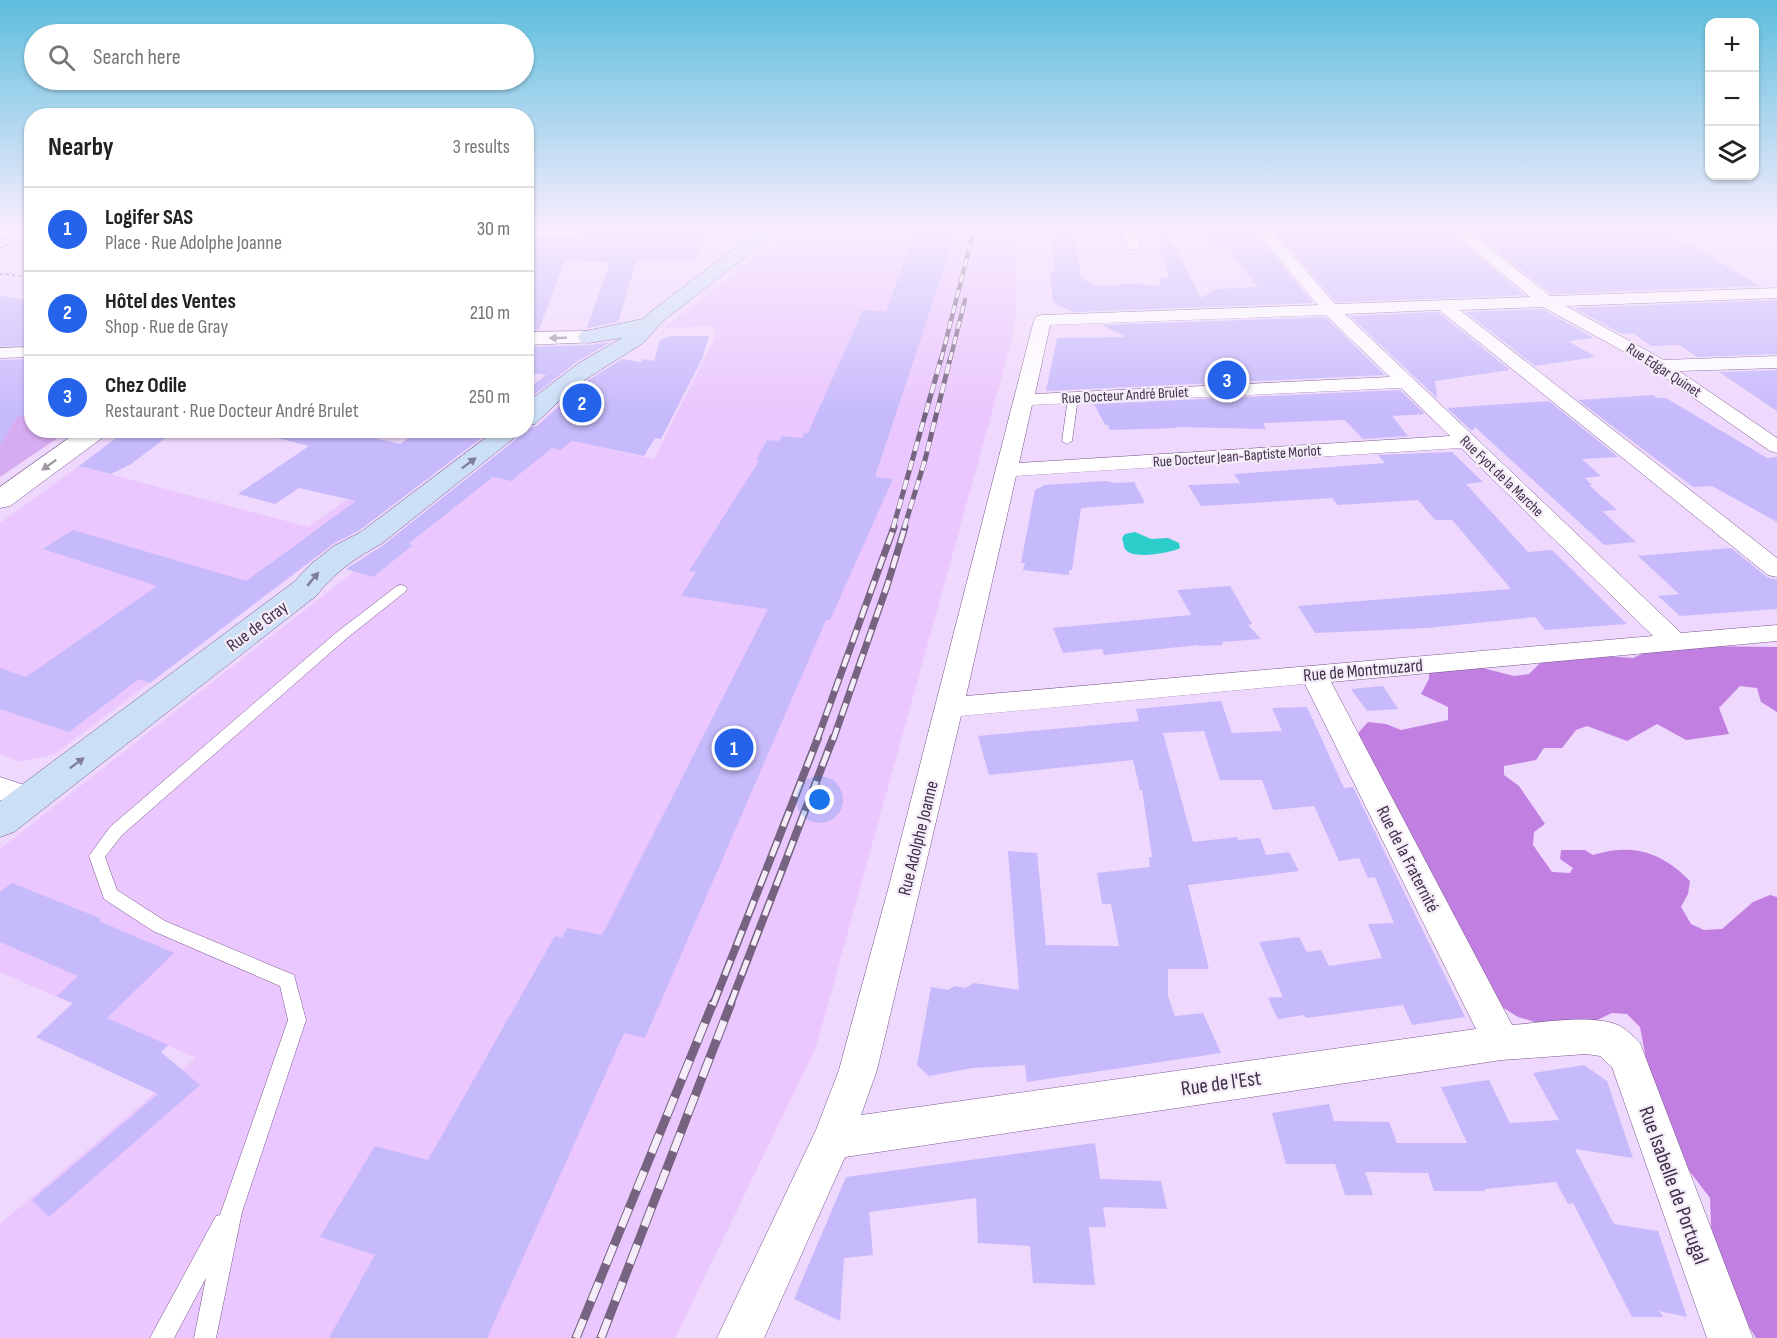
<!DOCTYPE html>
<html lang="en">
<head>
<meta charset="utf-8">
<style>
	body { margin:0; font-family:"Sofia Sans Condensed",sans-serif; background:#f2f2f2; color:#222 }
	.controls { position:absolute; right:18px; top:18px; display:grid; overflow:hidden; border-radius:12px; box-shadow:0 2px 4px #0004 }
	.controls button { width:54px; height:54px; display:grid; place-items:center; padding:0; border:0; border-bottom:2px solid #e0e0e0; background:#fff; color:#222; font:30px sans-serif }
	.you { position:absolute; left:820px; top:800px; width:21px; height:21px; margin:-15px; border:4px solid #fff; border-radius:50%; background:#1a73e8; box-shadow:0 0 0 9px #1a73e833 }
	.badge { display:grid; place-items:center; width:39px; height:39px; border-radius:50%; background:#2563eb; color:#fff; font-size:20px; font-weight:700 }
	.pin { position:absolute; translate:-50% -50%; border:3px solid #fff; box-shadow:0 2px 6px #0006 }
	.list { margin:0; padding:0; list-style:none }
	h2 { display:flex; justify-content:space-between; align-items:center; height:78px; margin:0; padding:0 24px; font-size:26px }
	h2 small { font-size:20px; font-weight:400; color:#767676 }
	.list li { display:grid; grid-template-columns:39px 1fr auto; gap:18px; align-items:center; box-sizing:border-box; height:84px; padding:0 24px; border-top:2px solid #e0e0e0 }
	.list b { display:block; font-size:22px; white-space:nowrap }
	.list p { margin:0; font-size:20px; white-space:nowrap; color:#767676 }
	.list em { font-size:20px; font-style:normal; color:#767676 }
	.icon { flex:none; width:33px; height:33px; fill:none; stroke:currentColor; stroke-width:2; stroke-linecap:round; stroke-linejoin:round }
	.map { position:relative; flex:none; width:1777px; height:1338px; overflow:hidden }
	.search { position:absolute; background:#fff; box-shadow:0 2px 4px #0004; left:24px; top:24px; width:510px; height:66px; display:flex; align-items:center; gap:15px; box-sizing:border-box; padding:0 21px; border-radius:33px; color:#767676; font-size:22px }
	.panel { position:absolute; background:#fff; box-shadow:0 2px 4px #0004; left:24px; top:108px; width:510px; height:330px; border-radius:24px }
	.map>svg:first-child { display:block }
	.built { fill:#eac7fe }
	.green { fill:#d7abf0 }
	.forest { fill:#c17fe2 }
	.water { fill:#2ccecc }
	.building { fill:#c7bafc }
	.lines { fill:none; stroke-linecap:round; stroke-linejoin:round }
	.service-casing { stroke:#79568c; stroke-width:1 }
	.minor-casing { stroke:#79568c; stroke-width:1 }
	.tertiary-casing { stroke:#79568c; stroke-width:1 }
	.secondary-casing { stroke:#79568c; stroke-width:1 }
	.path { stroke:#9986a4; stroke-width:2; stroke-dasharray:3 3; stroke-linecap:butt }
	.service { fill:#fff; fill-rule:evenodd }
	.minor { fill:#fff; fill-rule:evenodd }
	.tertiary { fill:#fff; fill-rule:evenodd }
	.secondary { fill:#cbdff6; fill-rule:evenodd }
	.rail-far4-casing { stroke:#75637f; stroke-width:4.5 }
	.rail-far3-casing { stroke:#75637f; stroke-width:5 }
	.rail-far2-casing { stroke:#75637f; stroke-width:7 }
	.rail-far1-casing { stroke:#75637f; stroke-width:8 }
	.rail-casing { stroke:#75637f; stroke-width:9 }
	.rail-far4 { stroke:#f4ecf8; stroke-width:3; stroke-dasharray:8; stroke-linecap:butt }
	.rail-far3 { stroke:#f4ecf8; stroke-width:4; stroke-dasharray:10; stroke-linecap:butt }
	.rail-far2 { stroke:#f4ecf8; stroke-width:4.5; stroke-dasharray:13; stroke-linecap:butt }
	.rail-far1 { stroke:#f4ecf8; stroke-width:5; stroke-dasharray:16; stroke-linecap:butt }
	.rail { stroke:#f4ecf8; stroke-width:7; stroke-dasharray:20; stroke-linecap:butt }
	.oneway { fill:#9f98a4 }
	.oneway2 { fill:#7e7f96 }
	.labels { text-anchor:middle; stroke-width:4.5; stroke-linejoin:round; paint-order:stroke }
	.far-street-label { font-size:15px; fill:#3f3048; stroke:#f4ecf8 }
	.street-label { font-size:18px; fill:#3f3048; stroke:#f4ecf8 }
	.near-street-label { font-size:21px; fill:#3f3048; stroke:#f4ecf8 }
</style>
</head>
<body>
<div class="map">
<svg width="1777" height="1338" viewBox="0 0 1777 1338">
	<rect width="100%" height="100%" fill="#efd8fd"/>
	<path class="built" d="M797,226H1015L1016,311L1013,336L816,1047L675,1338H0V1224L196,1058L0,972V849L520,441L562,450L572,441L654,459L715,338L714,326L664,328Z
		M79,466L308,527L348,499L382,508L55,754L21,762L0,754V523Z"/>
	<path class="green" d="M31,402L32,430L68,431L0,477V440L17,417Z"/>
	<path class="forest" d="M1687,646L1777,647V712L1761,702L1757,688L1740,686L1719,708L1729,734L1686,740L1657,724L1627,741L1587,726L1576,730L1562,748H1544L1536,760L1504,766V775L1519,786L1545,824L1534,832L1533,845L1552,872L1570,873L1573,868L1560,859L1561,850H1585L1593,855C1633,843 1661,852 1690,881L1688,894L1681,907L1691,924L1704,930L1722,929L1753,902L1770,895L1777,897V1338H1756L1730,1296L1712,1250L1710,1198L1681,1160L1650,1080L1640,1027L1627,1014L1612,1013L1597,1020L1613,1031L1569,1032L1518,1017L1491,1000L1359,746V732L1368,722L1386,724L1401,730L1448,720V707L1421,694L1429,679V669L1459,662L1514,676L1529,674L1542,661L1594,655L1633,658L1648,651Z"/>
	<path class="water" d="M1135,532L1151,539L1168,538L1179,543L1180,548C1171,553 1135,559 1127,551C1123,548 1124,543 1122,538L1125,534Z"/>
	<path class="building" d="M620,226H714L694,261H636L618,322L587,328L610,262L564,261L539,330H526V246L529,239L610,234L617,232Z
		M918,226H958L875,477L893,479L830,620H826L645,1038L624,1033L487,1338H329L375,1255L320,1237L375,1146L428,1160L555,936L562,938L567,928L602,935L768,609L681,596L696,572L689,571L759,461L756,460L767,440L779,441L782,436L802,438L805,433H808L863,310L886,311Z
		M1054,226H1072L1081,277L1094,285L1118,286L1124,284L1161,285L1159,278H1169L1155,232L1165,228L1201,298L1216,289L1258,287L1228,249H1217L1202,226H1250L1313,303L1073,312L1053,302L1050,272H1055L1051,230H1054Z
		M1270,226H1444L1524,295L1336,302Z
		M1466,226H1659L1760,286L1551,294Z
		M0,295L32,302V345L0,346Z
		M1777,300V354L1697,357L1680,345L1651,346L1633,333L1622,334L1574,308Z
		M1542,309L1594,338L1568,341L1596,357L1535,366L1466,312Z
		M1438,312L1510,370L1435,381L1437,398L1350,316Z
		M1325,317L1385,375L1046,391L1057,338L1126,337L1102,325Z
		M672,336H709L702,359L661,439L655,438L644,456L572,441L561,450L552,448L511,481L493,477L408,544L413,545L373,577L346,569L382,546L525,432L526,428L537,426L587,381L622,359L641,362L644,359L654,361L660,340Z
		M611,342L578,361L526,401V390L546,375L526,372V347L589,345Z
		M32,359V402L24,416L17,417L0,446V360Z
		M1777,370V411L1719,372Z
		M1400,390L1425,414L1392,416L1408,436L1363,439L1345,420H1342L1263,423L1266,429L1176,427L1177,428L1110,430L1108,425H1105L1094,404Z
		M1653,395L1658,398H1666L1767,458L1777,457V522L1712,486L1693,487L1578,400Z
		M1549,401L1618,457L1582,459L1601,476L1585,478L1592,485H1589L1617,510L1602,511L1636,542L1604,545L1475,427L1472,431L1447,408Z
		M127,430H176L131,464L111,474L79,466Z
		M279,430H340L400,444L420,430H492L360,530L333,544L150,683L139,679L69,732L0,709V668L26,677L157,586L43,549L73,530L246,581L356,501L299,488L275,504L238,494L309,446L278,438Z
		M1452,452L1483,482L1466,484L1528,552L1552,550L1627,624L1545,630L1535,617L1427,628L1315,633L1298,606L1511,589L1452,520H1435L1418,500L1338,505L1332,498L1201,506L1188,485L1240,483L1234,474L1385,463L1378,455Z
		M1105,481L1115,483L1134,482L1145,503L1081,508L1072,570H1069V575L1023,570L1025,563H1021L1035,490L1045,485Z
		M1731,548L1767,577L1777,580V609L1680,616L1658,596L1679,594L1638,556Z
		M1230,586L1252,624L1248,625L1261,639L1222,642L1223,645L1199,646L1198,645L1104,655L1102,649L1063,653L1053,628L1191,615L1177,590Z
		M1383,686L1398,709L1367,711L1351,689Z
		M1221,701L1232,733L1282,731L1272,708L1307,707L1344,788L1353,787L1465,1017L1412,1025L1403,1005L1306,1018L1304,1015L1278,1019L1268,998L1283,997L1259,942L1299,937L1307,952L1321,950L1329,966L1382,958L1368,924L1394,923L1375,877L1368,878L1359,858L1339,861L1314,806L1273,810L1262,780H1220L1204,731L1163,733L1193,842L1237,837L1238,840L1260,838L1266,855L1289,852L1299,871L1188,885L1209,969H1168V996L1175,1016L1203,1013L1221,1053L1027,1082L1025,1065L973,1068L929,1076L917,1065L931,987L948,990L955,986L965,988L974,983L1019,990L1008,851L1037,853L1046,945L1119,946L1111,904H1102L1097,873L1150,867L1149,857H1152L1142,790H1140L1133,760L989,775L978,736L1139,721L1136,709Z
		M12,883L102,919L99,921L174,953L107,1018L168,1045L161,1052L200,1085L49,1217L32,1200L158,1094L36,1037L73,1003L57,996L78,976L0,942V892Z
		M1584,1065L1607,1081L1633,1158L1575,1149L1614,1224L1658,1231L1687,1317L1659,1311L1663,1317H1632L1573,1203L1568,1204L1556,1182L1485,1189V1191H1434L1428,1173L1365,1172L1373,1195H1345L1335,1164H1286L1272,1113L1329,1104L1334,1121L1389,1122L1397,1143H1467L1441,1087L1489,1080L1510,1123L1559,1120L1533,1073Z
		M1095,1143L1100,1179L1161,1181L1167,1209L1103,1207L1106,1227H1089L1095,1285L1033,1283L1030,1246L978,1243L976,1198L869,1212L873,1255L844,1258L840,1321L794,1299L846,1177Z"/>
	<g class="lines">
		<g class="service-casing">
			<path id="service" d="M1073,395L1078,398L1072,441L1067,444L1062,441L1068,398Z
				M401,585L405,586L407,589L405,592L347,638L122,835L105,857L117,890L165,921L294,975L306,1020L242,1212L216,1338H194L206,1278L174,1338H150L216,1216L220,1215L288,1020L280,986L153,931L104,899L89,856L110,827L337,632L397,586Z"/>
		</g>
		<g class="minor-casing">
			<path id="minor" d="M567,226H618L615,231L610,232L526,237V229Z
				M1120,226H1134L1141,246L1138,249H1128Z
				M1252,226H1267L1335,304L1530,297L1446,226H1462L1550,296L1777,288V298L1566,306L1664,360L1777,356V368L1679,371L1777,438V453L1770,451L1641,361L1543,307L1460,310L1777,558V577L1768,575L1439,310L1345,314L1681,633L1777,625V641L1331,682L1512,1025C1540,1023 1600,1012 1623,1028C1629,1032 1635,1038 1640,1043L1753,1338H1707L1612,1067L1600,1056L1586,1054L1502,1060L845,1157L764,1338H717L816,1130L839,1070L889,886L1034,320L1037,316L1043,315L1318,305ZM1326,315L1390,377L1035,394L1050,325ZM1401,388L1450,436L1019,463L1032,405ZM1461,448L1653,636L966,696L1016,476ZM1305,684L1476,1029L861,1115L877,1070L961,716Z
				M32,347V357L0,358V348Z
				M0,777L42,791L46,799L42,807L31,811L0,800Z"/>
		</g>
		<g class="tertiary-casing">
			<path id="tertiary" d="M589,331L597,332L600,337L597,342L526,345V332Z
				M80,430H109L106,435L10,506L0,508V487Z"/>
		</g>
		<g class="secondary-casing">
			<path id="secondary" d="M764,226H785L663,321L643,343L586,379L559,401L535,424L526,426V404L533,398L579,363L622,338L589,343L581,342L578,337L581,332L643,319L649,313Z
				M496,430H524L381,544C355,558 335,572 316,596L14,832L0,837V801L294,582L311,564L334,546L361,532Z"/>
		</g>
		<path class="path" d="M0,238L32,244
			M0,248L18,241
			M0,274L32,277"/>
		<use href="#service" class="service"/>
		<use href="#minor" class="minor"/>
		<use href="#tertiary" class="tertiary"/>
		<use href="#secondary" class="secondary"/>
		<g class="rail-far4-casing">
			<path id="rail-far4" d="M941,360L975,226
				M950,360L965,300"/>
		</g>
		<g class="rail-far3-casing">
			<path id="rail-far3" d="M893,528L941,359
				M904,528L925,460L950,359"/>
		</g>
		<g class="rail-far2-casing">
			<path id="rail-far2" d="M817,740L894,527
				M833,740L887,586L905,527"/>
		</g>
		<g class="rail-far1-casing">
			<path id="rail-far1" d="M713,1005L818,738
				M730,1005L833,738"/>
		</g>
		<g class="rail-casing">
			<path id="rail" d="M576,1338L713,1003
				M601,1338L731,1003"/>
		</g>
		<use href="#rail-far4" class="rail-far4"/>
		<use href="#rail-far3" class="rail-far3"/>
		<use href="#rail-far2" class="rail-far2"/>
		<use href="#rail-far1" class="rail-far1"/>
		<use href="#rail" class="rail"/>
	</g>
	<defs><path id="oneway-solid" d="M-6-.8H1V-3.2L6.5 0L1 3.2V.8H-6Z" transform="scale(1.5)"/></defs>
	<g class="oneway">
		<use href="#oneway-solid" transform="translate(558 338) rotate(178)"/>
		<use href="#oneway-solid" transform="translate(49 465) rotate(144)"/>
	</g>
	<g class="oneway2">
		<use href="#oneway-solid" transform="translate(469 463) rotate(-37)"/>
		<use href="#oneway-solid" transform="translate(313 579) rotate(-50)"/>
		<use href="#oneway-solid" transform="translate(77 763) rotate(-37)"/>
	</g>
	<linearGradient id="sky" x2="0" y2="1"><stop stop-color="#5dbedd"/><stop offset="0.55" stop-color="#f8edfe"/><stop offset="1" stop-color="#f8edfe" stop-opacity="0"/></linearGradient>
	<rect width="1777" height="413" fill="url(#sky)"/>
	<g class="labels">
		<g class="far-street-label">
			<text transform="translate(1664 370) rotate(33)" y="5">Rue Edgar Quinet</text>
			<text transform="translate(1125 395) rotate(-3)" y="5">Rue Docteur André Brulet</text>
			<text transform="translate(1237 456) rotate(-4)" y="5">Rue Docteur Jean-Baptiste Morlot</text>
			<text transform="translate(1502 476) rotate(44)" y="5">Rue Fyot de la Marche</text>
		</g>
		<g class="street-label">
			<text transform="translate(257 626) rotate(-37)" y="6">Rue de Gray</text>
			<text transform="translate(1363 670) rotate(-5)" y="6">Rue de Montmuzard</text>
			<text transform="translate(918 838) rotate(-76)" y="6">Rue Adolphe Joanne</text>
			<text transform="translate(1408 859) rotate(63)" y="6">Rue de la Fraternité</text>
		</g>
		<g class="near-street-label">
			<text transform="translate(1221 1083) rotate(-8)" y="7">Rue de l'Est</text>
			<text transform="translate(1674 1185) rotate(70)" y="7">Rue Isabelle de Portugal</text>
		</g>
	</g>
</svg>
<div class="controls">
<button>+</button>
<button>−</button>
<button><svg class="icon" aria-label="layers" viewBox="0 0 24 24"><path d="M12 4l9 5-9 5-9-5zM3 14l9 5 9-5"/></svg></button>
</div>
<div class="you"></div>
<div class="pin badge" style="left:734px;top:748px">1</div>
<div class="pin badge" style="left:582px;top:403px">2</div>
<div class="pin badge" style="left:1227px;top:380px">3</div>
<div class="search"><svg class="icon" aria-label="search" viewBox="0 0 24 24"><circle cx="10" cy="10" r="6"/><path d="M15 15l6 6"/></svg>Search here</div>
<section class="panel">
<h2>Nearby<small>3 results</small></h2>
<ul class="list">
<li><span class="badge">1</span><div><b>Logifer SAS</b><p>Place · Rue Adolphe Joanne</p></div><em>30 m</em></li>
<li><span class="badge">2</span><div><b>Hôtel des Ventes</b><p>Shop · Rue de Gray</p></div><em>210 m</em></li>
<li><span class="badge">3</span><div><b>Chez Odile</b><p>Restaurant · Rue Docteur André Brulet</p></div><em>250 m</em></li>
</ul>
</section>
</div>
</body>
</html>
